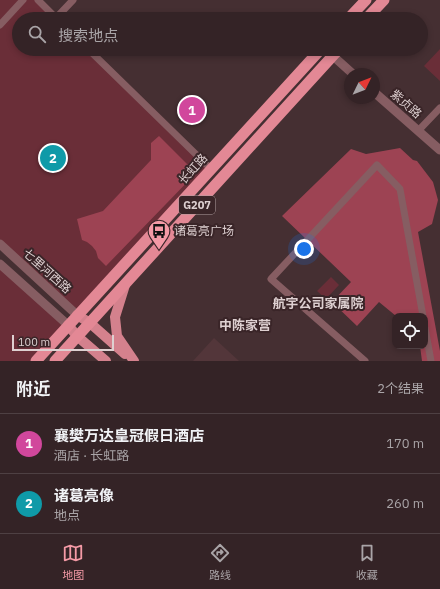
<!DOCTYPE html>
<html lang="zh">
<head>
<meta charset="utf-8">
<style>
	body { margin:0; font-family:"IBM Plex Sans","Noto Sans SC",sans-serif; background:#3f2f32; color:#f1f3f6 }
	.controls { position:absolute; right:12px; bottom:12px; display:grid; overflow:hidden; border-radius:8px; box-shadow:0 2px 6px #0003 }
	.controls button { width:36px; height:36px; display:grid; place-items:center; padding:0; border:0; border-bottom:1px solid #4e4043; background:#342326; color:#f1f3f6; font:20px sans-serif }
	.compass { position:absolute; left:344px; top:68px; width:36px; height:36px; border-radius:50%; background:#342326; box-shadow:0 2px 6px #0003; rotate:47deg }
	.scale { position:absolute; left:12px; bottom:10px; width:102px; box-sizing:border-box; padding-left:4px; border:2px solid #ded0d1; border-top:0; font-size:11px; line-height:14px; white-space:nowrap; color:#ded0d1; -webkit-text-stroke:3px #3a2528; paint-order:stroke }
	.you { position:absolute; left:304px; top:249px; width:14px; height:14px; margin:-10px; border:3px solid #fff; border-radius:50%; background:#1a73e8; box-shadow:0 0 0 6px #1a73e833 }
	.badge { display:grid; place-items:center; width:26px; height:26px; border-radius:50%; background:#f49aa6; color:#fff; font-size:13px; font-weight:700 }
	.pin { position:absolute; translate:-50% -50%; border:2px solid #fff; box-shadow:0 1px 4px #0006 }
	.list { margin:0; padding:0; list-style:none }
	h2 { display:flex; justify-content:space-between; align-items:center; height:52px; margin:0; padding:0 16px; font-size:17px }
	h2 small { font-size:13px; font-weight:400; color:#a9a4a7 }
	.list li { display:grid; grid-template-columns:26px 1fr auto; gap:12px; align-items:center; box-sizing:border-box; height:60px; padding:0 16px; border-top:1px solid #4e4043 }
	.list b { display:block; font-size:15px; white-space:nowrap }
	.list p { margin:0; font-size:13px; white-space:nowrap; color:#a9a4a7 }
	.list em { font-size:13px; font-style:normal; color:#a9a4a7 }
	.icon { flex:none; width:22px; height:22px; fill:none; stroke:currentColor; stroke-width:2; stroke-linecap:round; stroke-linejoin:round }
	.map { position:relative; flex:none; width:440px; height:361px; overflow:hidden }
	.search { position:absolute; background:#342326; box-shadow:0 2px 6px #0003; left:12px; right:12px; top:12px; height:44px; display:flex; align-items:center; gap:10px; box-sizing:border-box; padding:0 14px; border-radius:22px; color:#a9a4a7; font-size:15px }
	.sheet { height:172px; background:#342326 }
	nav { display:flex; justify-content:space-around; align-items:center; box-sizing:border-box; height:56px; border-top:1px solid #4e4043; background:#342326; font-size:11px; color:#a9a4a7 }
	nav a { display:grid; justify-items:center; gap:2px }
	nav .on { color:#f49aa6 }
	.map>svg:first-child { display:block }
	.built { fill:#53363a }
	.green { fill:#6a2e38 }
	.forest { fill:#9d4353 }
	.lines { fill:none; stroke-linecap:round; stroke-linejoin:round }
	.minor { stroke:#865d62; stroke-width:7 }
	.tertiary { stroke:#865d62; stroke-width:9 }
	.primary { stroke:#d4818d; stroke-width:10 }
	.trunk { stroke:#e38895; stroke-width:11 }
	.labels { text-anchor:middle; stroke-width:4; stroke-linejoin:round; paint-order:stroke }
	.shield { fill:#3a2528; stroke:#ad9d9e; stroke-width:1 }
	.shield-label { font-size:11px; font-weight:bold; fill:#ded0d1 }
	.street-label { font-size:12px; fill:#ded0d1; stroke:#3a2528 }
	.poi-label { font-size:12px; fill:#ded0d1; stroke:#3a2528; text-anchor:start }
	.neighbourhood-label { font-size:13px; font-weight:bold; fill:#ded0d1; stroke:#3a2528 }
</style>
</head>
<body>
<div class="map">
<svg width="440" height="361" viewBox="0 0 440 361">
	<rect width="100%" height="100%" fill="#452f32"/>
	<path class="built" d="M214,338L239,361H193Z"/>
	<path class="green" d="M0,0H38L57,19H19V49H88L211,169L77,315L0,244Z
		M440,49V81L424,66Z
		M0,263L68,325L36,361H0Z
		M331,277L339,285L326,299L317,291Z"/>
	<path class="forest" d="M159,136L196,173L106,266L98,258L96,251L92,246L87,242L82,240L77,219L103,211L151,160V143Z
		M400,148L413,160L417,161L433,182L438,200L432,224L418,232L440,351V361H422L420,346H425V316H396L379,302L357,326L332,302L351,282L282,216L351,149L366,154Z"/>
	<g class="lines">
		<path class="minor" d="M38,0L57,19
			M56,18L73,0
			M0,25L23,0
			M88,49L211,169
			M418,131L440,108
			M425,328L431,361
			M365,361L271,279L377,165L400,189L423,316"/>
		<path class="tertiary" d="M333,56L353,74
			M374,92L440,150
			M0,244L77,315
			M0,264L68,325"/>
		<path class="primary" d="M125,285L115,317L117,336L134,361
			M77,315L90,323L125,354
			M68,325L77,336L106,361"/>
		<path class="trunk" d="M348,19L366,0
			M366,19L384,0
			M36,361L321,49
			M55,361L339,49"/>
	</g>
	<defs>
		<g id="bus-pin" transform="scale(1.15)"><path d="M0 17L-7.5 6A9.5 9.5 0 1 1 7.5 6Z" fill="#f49aa6" stroke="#3a2528"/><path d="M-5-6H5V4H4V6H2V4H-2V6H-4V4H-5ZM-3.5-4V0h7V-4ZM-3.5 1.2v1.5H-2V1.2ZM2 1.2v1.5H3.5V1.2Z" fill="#111"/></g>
	</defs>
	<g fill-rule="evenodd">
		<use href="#bus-pin" x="159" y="231"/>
	</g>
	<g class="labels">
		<rect class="shield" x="179" y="196" width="36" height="18" rx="3"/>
		<g class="shield-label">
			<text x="197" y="209">G207</text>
		</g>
		<g class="street-label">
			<text transform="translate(406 104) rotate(41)" y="4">紫贞路</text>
			<text transform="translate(193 169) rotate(-48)" y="4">长虹路</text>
			<text transform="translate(47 271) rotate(42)" y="4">七里河西路</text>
		</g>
		<g class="poi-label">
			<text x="174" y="235">诸葛亮广场</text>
		</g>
		<g class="neighbourhood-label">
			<text x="318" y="308">航宇公司家属院</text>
			<text x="245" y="330">中陈家营</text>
		</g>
	</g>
</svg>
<div class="controls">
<button><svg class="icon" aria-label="locate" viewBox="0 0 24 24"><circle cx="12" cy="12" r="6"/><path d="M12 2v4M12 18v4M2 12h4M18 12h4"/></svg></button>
</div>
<svg class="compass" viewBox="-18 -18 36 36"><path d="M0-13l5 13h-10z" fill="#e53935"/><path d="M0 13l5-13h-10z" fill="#a9a4a7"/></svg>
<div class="scale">100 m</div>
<div class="you"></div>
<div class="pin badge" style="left:192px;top:110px;background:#d1479c">1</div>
<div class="pin badge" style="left:53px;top:158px;background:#0f9aa8">2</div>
<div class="search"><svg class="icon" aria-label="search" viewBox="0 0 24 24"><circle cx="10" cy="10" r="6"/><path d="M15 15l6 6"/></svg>搜索地点</div>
</div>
<section class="sheet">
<h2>附近<small>2个结果</small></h2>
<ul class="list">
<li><span class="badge" style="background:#d1479c">1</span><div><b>襄樊万达皇冠假日酒店</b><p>酒店 · 长虹路</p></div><em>170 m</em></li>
<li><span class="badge" style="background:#0f9aa8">2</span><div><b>诸葛亮像</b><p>地点</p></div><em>260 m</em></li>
</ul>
</section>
<nav>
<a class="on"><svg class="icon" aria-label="map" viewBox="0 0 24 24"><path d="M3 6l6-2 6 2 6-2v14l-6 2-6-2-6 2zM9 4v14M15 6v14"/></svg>地图</a>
<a><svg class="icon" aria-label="directions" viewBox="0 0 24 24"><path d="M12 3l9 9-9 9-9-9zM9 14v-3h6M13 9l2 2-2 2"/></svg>路线</a>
<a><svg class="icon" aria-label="saved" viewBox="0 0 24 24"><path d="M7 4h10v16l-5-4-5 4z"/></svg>收藏</a>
</nav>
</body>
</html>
